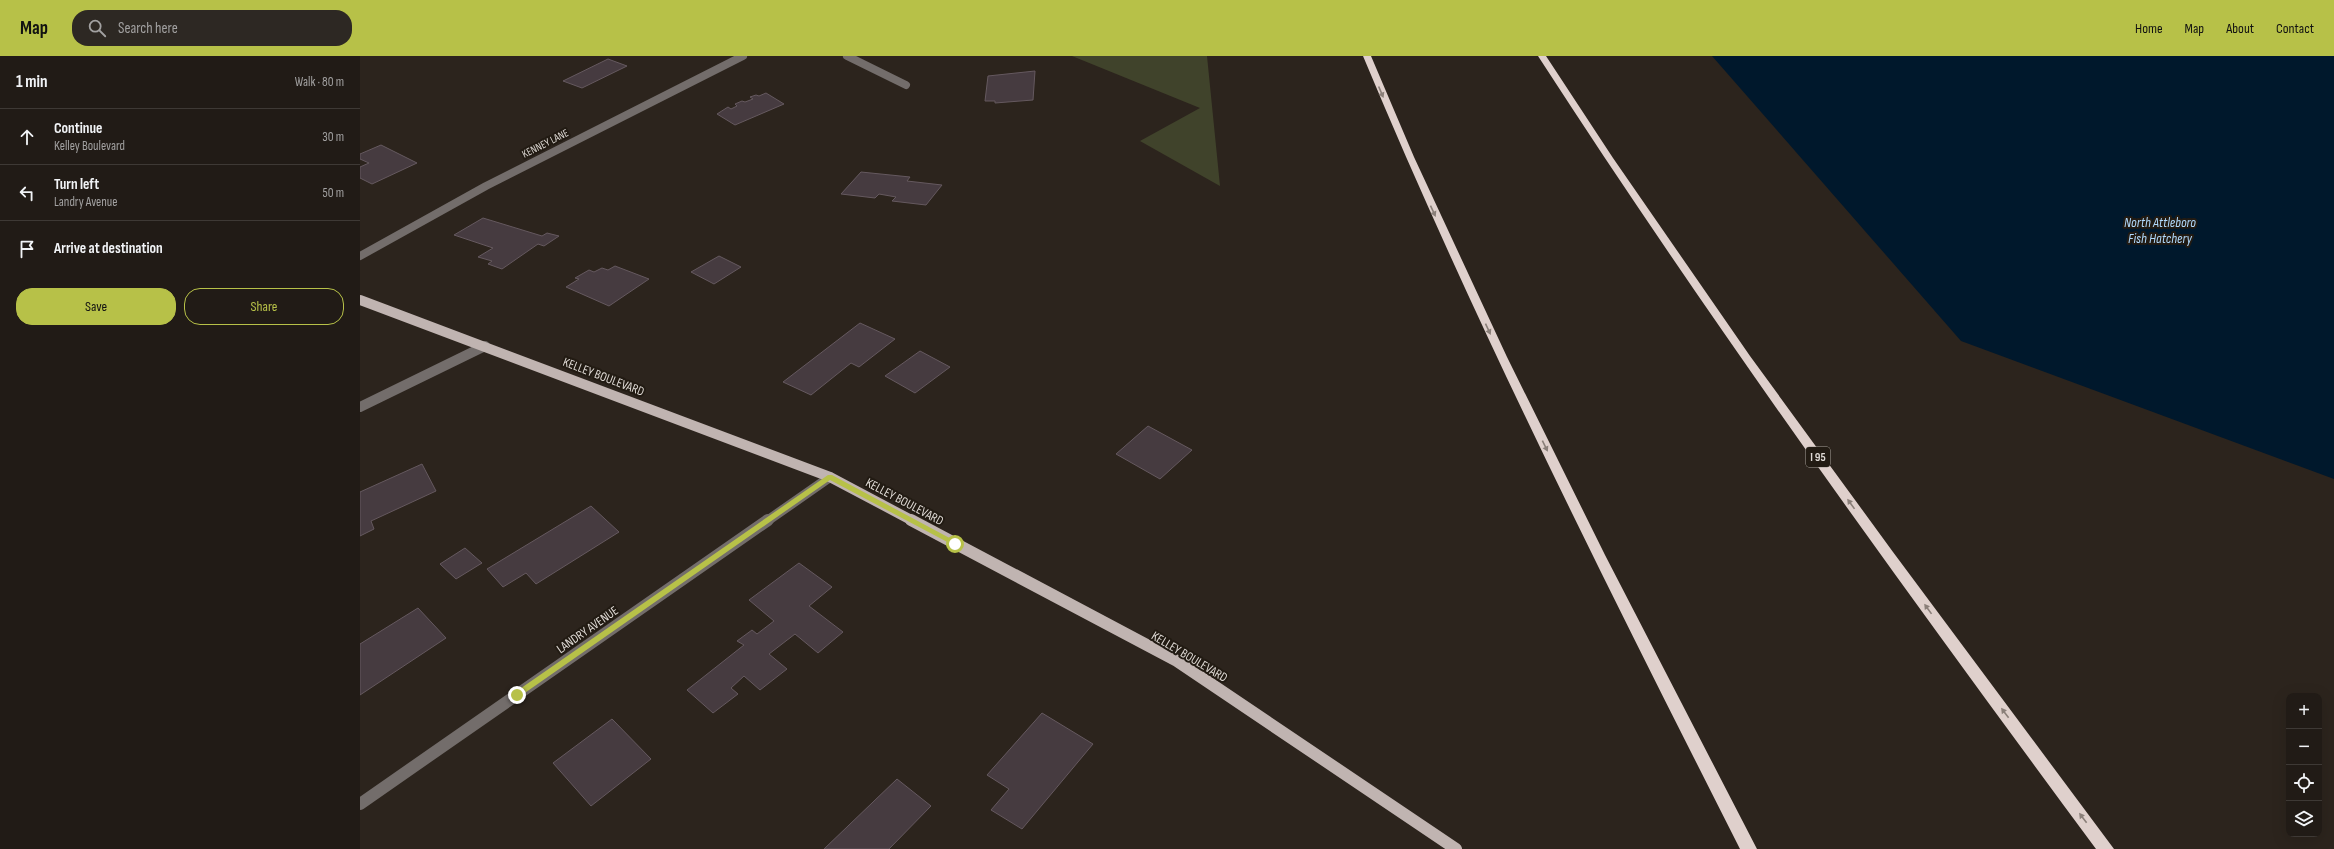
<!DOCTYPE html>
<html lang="en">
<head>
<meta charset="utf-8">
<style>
	body { margin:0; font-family:"Sofia Sans Condensed",sans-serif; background:#2d2823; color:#f1f3f6 }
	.controls { position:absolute; right:12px; bottom:12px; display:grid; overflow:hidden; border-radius:8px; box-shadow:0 4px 16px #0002 }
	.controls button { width:36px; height:36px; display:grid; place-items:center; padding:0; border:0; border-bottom:1px solid #3e3935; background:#211b16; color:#f1f3f6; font:20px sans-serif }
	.stop { position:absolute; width:12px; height:12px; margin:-9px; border:3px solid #b7c148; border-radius:50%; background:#fff }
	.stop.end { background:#b7c148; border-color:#fff; box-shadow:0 1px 4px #0008 }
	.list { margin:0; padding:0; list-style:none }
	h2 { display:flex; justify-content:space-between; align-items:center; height:52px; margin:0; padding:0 16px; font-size:17px }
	h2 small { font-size:13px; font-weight:400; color:#a2a1a1 }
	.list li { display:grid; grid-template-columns:26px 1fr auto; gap:12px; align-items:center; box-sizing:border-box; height:56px; padding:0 16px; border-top:1px solid #3e3935 }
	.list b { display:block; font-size:15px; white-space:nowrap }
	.list p { margin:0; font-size:13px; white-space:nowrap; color:#a2a1a1 }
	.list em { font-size:13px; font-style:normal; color:#a2a1a1 }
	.actions { display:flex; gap:8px; padding:12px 16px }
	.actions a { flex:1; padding:9px 0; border:1px solid #b7c148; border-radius:16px; text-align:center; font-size:14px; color:#b7c148 }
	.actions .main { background:#b7c148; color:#111 }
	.icon { flex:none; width:22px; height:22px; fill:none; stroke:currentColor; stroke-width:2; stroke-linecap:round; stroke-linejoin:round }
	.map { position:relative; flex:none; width:1974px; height:793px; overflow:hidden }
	header { display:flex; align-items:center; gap:24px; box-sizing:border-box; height:56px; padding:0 20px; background:#b7c148; color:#111 }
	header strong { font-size:19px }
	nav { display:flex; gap:22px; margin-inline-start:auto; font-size:14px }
	.search { width:280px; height:36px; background:#2d2823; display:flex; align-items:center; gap:10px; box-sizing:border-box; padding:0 14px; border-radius:16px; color:#a2a1a1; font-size:15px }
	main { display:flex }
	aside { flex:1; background:#211b16 }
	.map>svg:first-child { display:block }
	.green { fill:#40432b }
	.water { fill:#00182c }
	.building { fill:#463b40; stroke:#65595f }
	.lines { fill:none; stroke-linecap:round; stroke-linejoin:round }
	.minor-far2 { stroke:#736d6b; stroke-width:8 }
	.minor-far1 { stroke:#736d6b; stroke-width:10 }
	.minor { stroke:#736d6b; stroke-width:12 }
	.major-far1 { stroke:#c0b4b1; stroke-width:10 }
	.major { stroke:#c0b4b1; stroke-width:12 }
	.highway { fill:#dfd0cc; fill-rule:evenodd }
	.oneway { fill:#8a7f79 }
	.route { fill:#b7c148 }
	.labels { text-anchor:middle; stroke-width:4; stroke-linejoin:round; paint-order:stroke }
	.far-street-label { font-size:11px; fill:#ded9d4; stroke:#221b13 }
	.shield { fill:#221b13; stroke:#a6a09a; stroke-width:1 }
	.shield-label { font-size:12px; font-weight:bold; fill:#ded9d4 }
	.street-label { font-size:13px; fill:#ded9d4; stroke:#221b13 }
	.water-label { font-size:14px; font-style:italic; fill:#b0d9fc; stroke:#221b13 }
</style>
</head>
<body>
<header>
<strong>Map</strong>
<div class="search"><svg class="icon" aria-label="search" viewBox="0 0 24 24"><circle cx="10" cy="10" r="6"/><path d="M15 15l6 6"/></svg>Search here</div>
<nav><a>Home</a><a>Map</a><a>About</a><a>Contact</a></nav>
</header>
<main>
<aside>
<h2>1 min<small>Walk · 80 m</small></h2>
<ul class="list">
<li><svg class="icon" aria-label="ahead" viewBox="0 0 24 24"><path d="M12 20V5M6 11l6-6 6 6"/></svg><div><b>Continue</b><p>Kelley Boulevard</p></div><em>30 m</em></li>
<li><svg class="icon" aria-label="left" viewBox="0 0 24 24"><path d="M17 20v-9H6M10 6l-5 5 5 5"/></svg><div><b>Turn left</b><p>Landry Avenue</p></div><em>50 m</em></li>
<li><svg class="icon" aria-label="arrive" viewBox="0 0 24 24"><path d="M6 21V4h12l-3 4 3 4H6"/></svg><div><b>Arrive at destination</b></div></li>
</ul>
<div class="actions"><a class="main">Save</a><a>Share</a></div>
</aside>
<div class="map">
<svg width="1974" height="793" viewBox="0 0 1974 793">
	<rect width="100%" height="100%" fill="#2c241d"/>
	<path class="green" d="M712,0H847L860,130L780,85L840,52Z"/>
	<path class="water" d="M1352,0H1974V423L1601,285Z"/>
	<path class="building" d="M248,3L267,10L222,32L203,25Z
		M675,15L673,44L635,47V45H625L628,20Z
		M406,37L424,48L375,69L357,58L368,51L371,53L377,50L375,48L382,45L385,46L393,43L390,41L396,39L399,40Z
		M21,89L57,107L12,128L0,122V111L9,107L0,103V98Z
		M501,116L550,121L547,125L582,129L566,149L532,145L536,141L519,138L515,142L481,138Z
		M123,162L182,180L187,177L199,180L184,190L178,188L142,213L128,208L132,205L118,201L133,192L94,179Z
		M359,200L381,211L354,228L331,216Z
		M255,210L289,223L249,250L206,231L219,223L215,222L229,214L234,216L242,212L248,214Z
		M500,267L535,283L499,311L491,307L451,339L423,326Z
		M560,295L590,311L555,337L525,320Z
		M788,370L832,394L800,423L756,398Z
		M62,408L76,435L11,465L14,473L0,480V436Z
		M231,450L259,476L176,528L166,517L143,531L127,513Z
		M105,492L122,507L96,523L80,508Z
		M439,507L472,531L449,550L483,576L458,597L435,578L409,598L427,613L400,634L384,620L371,632L378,638L353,657L327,634L384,589L377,585L392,574L397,578L414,565L389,544Z
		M58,552L86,582L0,639V588Z
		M682,657L733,688L662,773L631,754L649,733L627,719Z
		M252,663L291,703L231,750L193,707Z
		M537,723L571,750L529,793H464Z"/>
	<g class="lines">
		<path class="minor-far2" d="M487,0L546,29
			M0,200L126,130L383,0"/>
		<path class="minor-far1" d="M0,351L125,290
			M407,465L470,421"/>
		<path class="minor" d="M0,748L408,464"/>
		<path class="major-far1" d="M0,244L470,421L553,465"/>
		<path class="major" d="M551,464L817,605L1096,793"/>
		<path class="highway" d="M1003,0H1011L1054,101L1147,301L1245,499L1397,793H1380C1248,532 1116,271 1003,0Z
			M1178,0H1186L1253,102L1390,300L1533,496L1754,793H1736C1544,533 1354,272 1178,0Z"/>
	</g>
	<defs><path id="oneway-solid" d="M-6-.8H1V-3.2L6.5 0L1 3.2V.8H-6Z"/></defs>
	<g class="oneway">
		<use href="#oneway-solid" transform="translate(1021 36) rotate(67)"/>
		<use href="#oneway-solid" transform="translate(1073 155) rotate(65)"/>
		<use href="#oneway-solid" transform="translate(1128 273) rotate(65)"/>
		<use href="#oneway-solid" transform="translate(1185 390) rotate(64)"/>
		<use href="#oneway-solid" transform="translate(1491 448) rotate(-126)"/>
		<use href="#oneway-solid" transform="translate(1568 553) rotate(-126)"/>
		<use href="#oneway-solid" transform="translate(1645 657) rotate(-127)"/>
		<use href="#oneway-solid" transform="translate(1723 762) rotate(-127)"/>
	</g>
	<path class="route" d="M468,419H472L597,486V489H593L470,424L159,641H154V637Z"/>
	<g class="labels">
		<g class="far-street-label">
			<text transform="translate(185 87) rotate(-27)" y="4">KENNEY LANE</text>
		</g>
		<rect class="shield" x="1446" y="391" width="24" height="20" rx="3"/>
		<g class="shield-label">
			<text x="1458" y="405">I 95</text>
		</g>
		<g class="street-label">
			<text transform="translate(244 320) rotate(21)" y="5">KELLEY BOULEVARD</text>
			<text transform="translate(545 445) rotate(28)" y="5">KELLEY BOULEVARD</text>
			<text transform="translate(227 573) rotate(-35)" y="5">LANDRY AVENUE</text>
			<text transform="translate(830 600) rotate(31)" y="5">KELLEY BOULEVARD</text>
		</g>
		<g class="water-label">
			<text x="1800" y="171">North Attleboro<tspan x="1800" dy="16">Fish Hatchery</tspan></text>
		</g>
	</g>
</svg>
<div class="controls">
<button>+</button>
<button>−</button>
<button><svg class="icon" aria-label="locate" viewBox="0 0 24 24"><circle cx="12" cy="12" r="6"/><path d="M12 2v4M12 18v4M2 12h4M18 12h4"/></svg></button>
<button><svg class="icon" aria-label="layers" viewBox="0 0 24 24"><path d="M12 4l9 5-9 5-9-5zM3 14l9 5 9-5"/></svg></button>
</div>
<div class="stop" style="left:595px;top:488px"></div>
<div class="stop end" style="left:157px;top:639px"></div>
</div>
</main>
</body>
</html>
